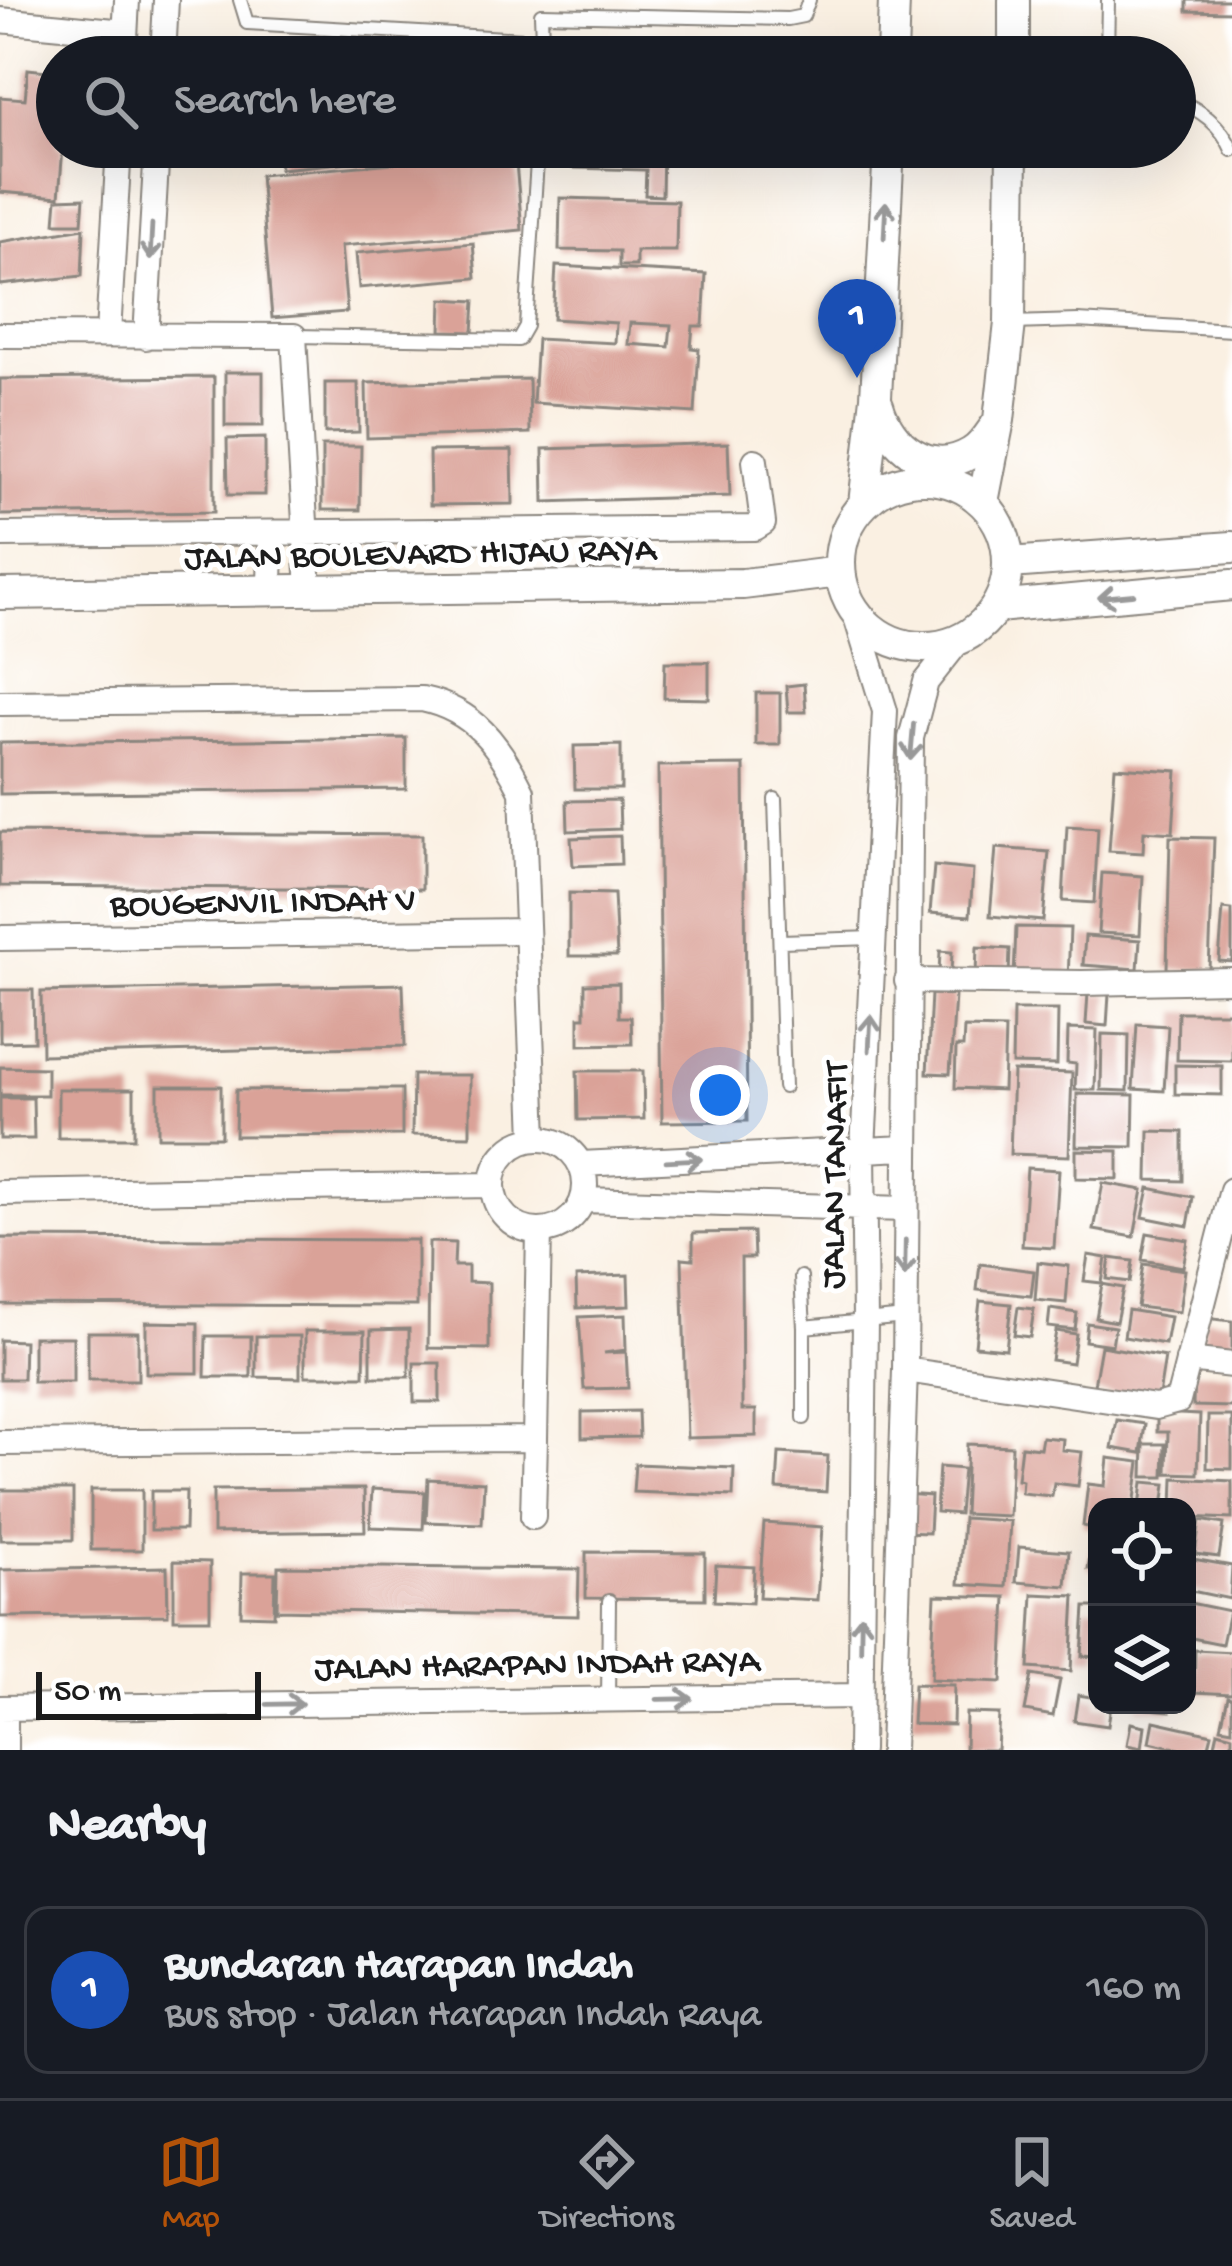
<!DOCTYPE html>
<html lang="en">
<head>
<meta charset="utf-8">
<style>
	body { margin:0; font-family:"Gochi Hand",sans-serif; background:#20242c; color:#f1f3f6 }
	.controls { position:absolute; right:36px; bottom:36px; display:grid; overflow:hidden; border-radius:24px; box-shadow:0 12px 48px #0002 }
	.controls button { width:108px; height:108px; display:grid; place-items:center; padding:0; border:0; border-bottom:3px solid #363941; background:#171b24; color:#f1f3f6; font:60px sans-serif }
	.scale { position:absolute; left:36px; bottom:30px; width:225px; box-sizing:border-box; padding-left:12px; border:6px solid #1c1c1c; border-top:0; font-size:33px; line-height:42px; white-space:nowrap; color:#1c1c1c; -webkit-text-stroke:9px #fff; paint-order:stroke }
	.you { position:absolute; left:720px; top:1095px; width:42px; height:42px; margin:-30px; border:9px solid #fff; border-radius:50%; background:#1a73e8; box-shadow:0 0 0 18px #1a73e833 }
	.badge { display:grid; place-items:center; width:78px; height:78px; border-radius:50%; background:#b45309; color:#fff; font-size:39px; font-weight:700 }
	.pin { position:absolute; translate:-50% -99px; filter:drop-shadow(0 3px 6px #0008) }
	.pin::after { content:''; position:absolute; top:63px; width:42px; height:36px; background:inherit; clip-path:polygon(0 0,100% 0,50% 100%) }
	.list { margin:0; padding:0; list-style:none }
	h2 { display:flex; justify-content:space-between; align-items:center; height:156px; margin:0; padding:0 48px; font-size:51px }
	h2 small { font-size:39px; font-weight:400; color:#9ea1a6 }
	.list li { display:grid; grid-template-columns:78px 1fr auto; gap:36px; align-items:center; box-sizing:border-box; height:168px; margin:0 24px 24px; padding:0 24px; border:3px solid #363941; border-radius:24px }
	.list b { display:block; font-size:45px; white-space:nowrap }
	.list p { margin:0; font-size:39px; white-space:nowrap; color:#9ea1a6 }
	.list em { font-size:39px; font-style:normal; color:#9ea1a6 }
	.icon { flex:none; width:66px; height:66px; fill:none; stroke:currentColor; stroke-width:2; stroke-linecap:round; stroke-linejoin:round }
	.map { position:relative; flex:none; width:1232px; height:1750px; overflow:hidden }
	.search { position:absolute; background:#171b24; box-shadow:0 12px 48px #0002; left:36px; right:36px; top:36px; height:132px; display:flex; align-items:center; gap:30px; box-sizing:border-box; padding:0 42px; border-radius:66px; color:#9ea1a6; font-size:45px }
	.sheet { height:348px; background:#171b24 }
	nav { display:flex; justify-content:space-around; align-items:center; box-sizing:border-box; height:168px; border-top:3px solid #363941; background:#171b24; font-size:33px; color:#9ea1a6 }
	nav a { display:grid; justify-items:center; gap:6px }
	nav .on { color:#b45309 }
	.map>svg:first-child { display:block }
	.building { fill:#daa298; fill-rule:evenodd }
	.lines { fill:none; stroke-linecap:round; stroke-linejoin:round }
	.service-casing { stroke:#8b867f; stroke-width:16 }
	.minor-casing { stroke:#8b867f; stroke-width:28 }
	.tertiary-casing { stroke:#8b867f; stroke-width:34 }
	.service { stroke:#fff; stroke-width:12 }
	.minor { stroke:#fff; stroke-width:24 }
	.tertiary { stroke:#fff; stroke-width:30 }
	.oneway { stroke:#999 }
	.labels { text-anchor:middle; stroke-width:10; stroke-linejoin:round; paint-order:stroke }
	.street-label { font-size:36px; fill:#1c1c1c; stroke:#fff }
</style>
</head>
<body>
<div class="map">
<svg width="1232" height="1750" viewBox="0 0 1232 1750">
	<rect width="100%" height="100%" fill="#fff"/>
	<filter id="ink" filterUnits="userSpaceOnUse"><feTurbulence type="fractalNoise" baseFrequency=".00833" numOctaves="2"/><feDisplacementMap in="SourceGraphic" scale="24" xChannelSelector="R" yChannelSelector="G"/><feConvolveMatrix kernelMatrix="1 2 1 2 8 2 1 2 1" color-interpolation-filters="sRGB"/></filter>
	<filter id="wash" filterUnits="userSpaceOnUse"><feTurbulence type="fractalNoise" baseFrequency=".004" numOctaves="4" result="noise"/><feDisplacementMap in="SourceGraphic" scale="48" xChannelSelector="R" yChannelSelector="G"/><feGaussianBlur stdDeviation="2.7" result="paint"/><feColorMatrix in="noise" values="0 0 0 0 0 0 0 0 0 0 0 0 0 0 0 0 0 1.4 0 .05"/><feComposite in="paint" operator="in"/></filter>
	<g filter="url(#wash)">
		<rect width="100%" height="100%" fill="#faf0e2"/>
		<g id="blocks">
			<path class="building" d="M1187,0H1232V12L1187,11Z
				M577,43L774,50V57H577Z
				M28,69L57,72V147H63L59,197L0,192V97L25,99Z
				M278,147H351L352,162L280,169Z
				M368,147H443L444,154L369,161Z
				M572,147H663L662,196L645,195L646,170L572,168Z
				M515,152L522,230L341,246L347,312L272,318L260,175Z
				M84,198L82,223H55L57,199Z
				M560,198L677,201L676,251H636V266H619V251L559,250Z
				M84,228L82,276L0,285V242Z
				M473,243L476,278L359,288L356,253Z
				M556,266L706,274L703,326H693L691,348L699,349L695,413L533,403L537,339L615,343L616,323L553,319ZM630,323L671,325L669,347L628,344Z
				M442,299L475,301L473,332L441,331Z
				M225,372H263V426H225Z
				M214,377V512L0,515V379Z
				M529,379L530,433L367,438L366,383Z
				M325,383H358L359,432L325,433Z
				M265,438V495H228L227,439Z
				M728,443L730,496L544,502L543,449Z
				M322,446H361L360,510H322Z
				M512,450L513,504L430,505L429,451Z
				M665,662H709V699L664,698Z
				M804,684L806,712H788L786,686Z
				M756,693H780V745H756Z
				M406,738V789L0,794V743Z
				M621,745V789H575L574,746Z
				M744,765L747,1121L662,1122L658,766Z
				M1115,767L1177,771L1173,833L1144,831L1143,853L1109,851Z
				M619,800L620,829L568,831L567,801Z
				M1067,826L1098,828L1094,903L1063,901Z
				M0,832L422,835V889L0,886Z
				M620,836L621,864L573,866L571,838Z
				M1170,837L1214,838L1209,970L1167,969Z
				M996,848L1049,852L1043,921L990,916Z
				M934,866L973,870L970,916L930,913Z
				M1102,873L1143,876L1140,935L1098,933Z
				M569,893L614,894L617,956H569Z
				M1223,909L1232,910V962L1219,961Z
				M1016,927L1070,928L1068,981L1014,979Z
				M1085,936L1140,940L1138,969L1083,965Z
				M977,947L1010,949L1009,976L976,974Z
				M940,951L952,952L951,974H939Z
				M619,983V1017H631L632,1044L579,1045V1017H585V984Z
				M403,984L405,1046L42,1055L41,992Z
				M0,990H33L34,1041L0,1042Z
				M1088,993L1109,994L1107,1026L1086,1024Z
				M931,994L955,995L950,1074L927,1073Z
				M1013,1010H1058L1057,1065L1012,1064Z
				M1178,1012H1232V1061L1177,1060Z
				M1137,1024L1168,1026L1164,1091L1133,1089Z
				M964,1028L1005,1029L1003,1090L955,1088L956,1047H963Z
				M1068,1029L1097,1030L1095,1090H1075L1076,1064L1067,1063Z
				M1102,1034L1129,1035L1128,1091L1101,1090Z
				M1175,1065L1222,1066V1095L1175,1094Z
				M0,1067L47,1068V1095H0Z
				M577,1071H643L644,1119L578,1120Z
				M1013,1071L1072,1073L1069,1156L1010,1154Z
				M413,1075H470V1136L412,1135Z
				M158,1086H221V1137H158Z
				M58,1089H134V1138H58Z
				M371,1089H402V1135L235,1136L236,1090Z
				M1077,1094L1134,1095L1133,1147L1076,1146Z
				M0,1098H33L34,1139H0Z
				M1149,1131L1183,1132V1181L1148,1180Z
				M1076,1150L1118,1151V1179L1076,1178Z
				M1027,1168L1059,1170L1054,1248L1022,1246Z
				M1103,1183L1143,1190L1134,1237L1094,1230Z
				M1149,1188L1193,1197L1188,1226L1143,1217Z
				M753,1232L754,1258H741L742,1410H756V1436L687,1438L682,1258L693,1259V1233Z
				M1147,1233L1188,1240L1183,1267L1142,1260Z
				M0,1238L417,1240V1306L0,1304Z
				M429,1242L455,1243L454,1266H468V1282L489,1283V1349L428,1348Z
				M1088,1255L1106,1258L1102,1283L1084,1281Z
				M1110,1258L1133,1261L1130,1282L1107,1279Z
				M1038,1262L1069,1266L1066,1303L1035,1300Z
				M980,1264L1034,1271L1031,1296L977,1290Z
				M1143,1264L1185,1270L1179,1312L1137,1307Z
				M628,1275L629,1306L577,1308L576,1277Z
				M1102,1284L1123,1288L1116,1322L1096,1318Z
				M980,1301L1011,1304L1006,1349L975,1346Z
				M1018,1307L1034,1309L1030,1337L1014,1335Z
				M1050,1309L1077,1313L1075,1330L1048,1327Z
				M1128,1310L1170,1317L1165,1344L1124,1337Z
				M625,1315L626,1350L604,1353L626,1352L628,1388L584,1389L579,1317Z
				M1205,1318L1232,1321V1359L1202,1356Z
				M146,1322L198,1323V1373H146Z
				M1087,1323L1115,1327L1112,1345L1085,1341Z
				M409,1329V1377H371V1330Z
				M305,1331H365L364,1376H305Z
				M1056,1331L1076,1334L1072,1363L1051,1360Z
				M88,1332H138V1380H88Z
				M206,1336H251V1377H205Z
				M256,1336H300V1378L256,1377Z
				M33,1337H73V1382H33Z
				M0,1340L24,1341L23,1379H0Z
				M1101,1346L1165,1357L1158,1402L1093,1391Z
				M414,1363H440V1402H414Z
				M1194,1372L1232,1373V1407L1193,1406Z
				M638,1411L639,1437L582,1438V1412Z
				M1157,1413L1200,1415L1198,1474L1167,1473L1168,1432H1157Z
				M1208,1416H1232V1469L1207,1468Z
				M1117,1420L1145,1424L1141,1453L1112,1448Z
				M1042,1437L1063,1439L1062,1450L1082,1452L1078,1486L1054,1483L1052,1496L1021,1493L1022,1480L1017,1479L1021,1446L1040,1448Z
				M967,1444L1012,1446L1009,1516L964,1514Z
				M1144,1444H1165L1164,1477H1143Z
				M779,1453L828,1456L826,1492L777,1489Z
				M1108,1458L1140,1462L1134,1507H1097V1570L1088,1569L1094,1528L1083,1526L1088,1484L1105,1486Z
				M635,1464L734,1468L733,1496L633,1492Z
				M939,1467L963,1469L959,1514L936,1512Z
				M1174,1478L1232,1481V1519L1187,1517V1507H1173Z
				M428,1479L484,1482L482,1524L426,1522Z
				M1143,1482L1166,1484L1163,1507H1140Z
				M318,1489H364L365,1531L213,1533V1490Z
				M372,1489L425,1492L423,1529L370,1527Z
				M0,1490H73V1540H0Z
				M91,1490H142V1550H91Z
				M151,1491H186L185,1530H151Z
				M904,1494L931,1496L929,1533L902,1532Z
				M963,1518L1010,1521L1006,1587L959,1584Z
				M1200,1520L1224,1524L1219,1557L1195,1554Z
				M764,1523L822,1527L817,1600L759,1597Z
				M1019,1547L1069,1551L1066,1586L1016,1582Z
				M586,1552L705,1553V1599L586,1598Z
				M1193,1559L1232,1566L1230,1599L1187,1590Z
				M174,1561L210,1562V1619H174Z
				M716,1565L754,1567L752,1603L714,1601Z
				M278,1566L579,1569L578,1616L277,1610Z
				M167,1567L168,1615L0,1617V1570Z
				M242,1573H275L274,1616L241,1615Z
				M1033,1594L1075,1596L1071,1671L1029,1668Z
				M935,1595L1006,1597L1002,1682L931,1679Z
				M1190,1603L1229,1611L1222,1644L1187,1637Z
				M1085,1607H1097V1657L1082,1656Z
				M1195,1650L1232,1652V1694L1194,1692Z
				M1032,1675L1060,1680L1053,1716L1025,1711Z
				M914,1684L954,1685L953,1725L912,1724Z
				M1078,1695L1097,1698V1705H1111L1108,1726L1074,1721Z
				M1228,1697L1232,1698V1729L1221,1727Z
				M1138,1705H1170V1711L1138,1708Z
				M966,1713L999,1714L997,1750H965Z
				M1154,1721L1212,1734L1208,1750H1184L1150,1742Z
				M1131,1723L1145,1726L1142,1748L1127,1745Z
				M1218,1731L1232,1735V1750L1214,1749Z"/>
		</g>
	</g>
	<g filter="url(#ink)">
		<use href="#blocks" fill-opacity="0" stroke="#8b867f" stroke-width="3"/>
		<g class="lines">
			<g class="service-casing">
				<path id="service" d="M240,0L247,23L542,40L544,57
					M542,40L541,14L788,19L803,16L809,0
					M1107,57L1108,0
					M1175,98C1200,110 1221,124 1232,150
					M1012,323L1078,321L1232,330
					M295,336L518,340L526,326L538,147
					M775,799L784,1087
					M781,941L874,938
					M801,1277L804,1327
					M804,1418V1327L905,1317
					M608,1700L609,1601"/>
			</g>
			<g class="minor-casing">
				<path id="minor" d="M0,20L125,32
					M124,57L127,0
					M163,57L166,0
					M108,334L119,147
					M0,335L294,336L309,590
					M146,337L157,147
					M0,535L755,528L763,523L755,461
					M270,590L271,533
					M853,607L885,711L863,1150L865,1321L860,1750
					M0,703L422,699C474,710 499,745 522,791L535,1138
					M0,938L526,931
					M907,981L1082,983L1232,980
					M493 1185a46 46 0 1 1 92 0a46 46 0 1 1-92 0Z
					M581,1164L905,1148
					M0,1193L492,1185
					M583,1200L906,1209
					M1188,1360L1232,1365
					M905,1370L1156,1407L1178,1401L1232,1190
					M0,1443L535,1439L539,1231
					M533,1517L535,1439
					M0,1708L860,1696
					M5,1708V1750
					M892,1750L905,1370L911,738L926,682L960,639"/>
			</g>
			<g class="tertiary-casing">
				<path id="tertiary" d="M892,57L894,0
					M1014,57V0
					M878,405C889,445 929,478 971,453C982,447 989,435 996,425
					M840 563a84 84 0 1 1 168 0a84 84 0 1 1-168 0Z
					M983,502L999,420L1010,323L1012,147
					M864,504L876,397L889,147
					M1009,563L1232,547
					M0,594L743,584L840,572
					M997,607L1232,585"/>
			</g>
			<use href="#service" class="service"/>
			<use href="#minor" class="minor"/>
			<use href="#tertiary" class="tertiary"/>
		</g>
		<defs><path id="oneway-shaft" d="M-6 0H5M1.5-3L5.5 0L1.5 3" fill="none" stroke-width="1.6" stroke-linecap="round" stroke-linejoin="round" transform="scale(3)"/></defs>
		<g class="oneway">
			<use href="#oneway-shaft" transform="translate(885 220) rotate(-87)"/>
			<use href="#oneway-shaft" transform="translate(151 242) rotate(93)"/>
			<use href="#oneway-shaft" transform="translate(1116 596) rotate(175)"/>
			<use href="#oneway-shaft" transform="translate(912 742) rotate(95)"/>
			<use href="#oneway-shaft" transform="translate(870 1033) rotate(-87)"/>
			<use href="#oneway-shaft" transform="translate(684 1160) rotate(-3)"/>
			<use href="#oneway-shaft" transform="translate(905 1258) rotate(91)"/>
			<use href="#oneway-shaft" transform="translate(861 1633) rotate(-89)"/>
			<use href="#oneway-shaft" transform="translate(675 1699) rotate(-1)"/>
			<use href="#oneway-shaft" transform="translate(285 1704) rotate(-1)"/>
		</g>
	</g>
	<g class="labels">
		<g class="street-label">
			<text transform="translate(420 550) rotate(-1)" y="13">JALAN BOULEVARD HIJAU RAYA</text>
			<text transform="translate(263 899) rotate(-1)" y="13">BOUGENVIL INDAH V</text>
			<text transform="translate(831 1175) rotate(-89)" y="13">JALAN TANAFIT</text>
			<text transform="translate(537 1661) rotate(-1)" y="13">JALAN HARAPAN INDAH RAYA</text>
		</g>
	</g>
</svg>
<div class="controls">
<button><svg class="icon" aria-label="locate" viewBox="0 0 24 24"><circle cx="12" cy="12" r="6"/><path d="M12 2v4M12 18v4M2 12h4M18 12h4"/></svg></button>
<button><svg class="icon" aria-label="layers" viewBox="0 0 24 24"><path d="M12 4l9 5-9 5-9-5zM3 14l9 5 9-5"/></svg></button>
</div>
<div class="scale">50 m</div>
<div class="you"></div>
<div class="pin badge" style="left:857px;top:378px;background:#1a4fb4">1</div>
<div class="search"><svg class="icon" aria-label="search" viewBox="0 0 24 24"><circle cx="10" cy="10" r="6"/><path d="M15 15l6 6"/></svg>Search here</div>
</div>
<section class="sheet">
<h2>Nearby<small></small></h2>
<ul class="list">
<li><span class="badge" style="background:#1a4fb4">1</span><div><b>Bundaran Harapan Indah</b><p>Bus stop · Jalan Harapan Indah Raya</p></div><em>160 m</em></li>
</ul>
</section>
<nav>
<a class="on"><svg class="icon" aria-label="map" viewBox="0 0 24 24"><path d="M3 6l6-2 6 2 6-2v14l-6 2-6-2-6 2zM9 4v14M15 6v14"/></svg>Map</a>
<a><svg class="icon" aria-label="directions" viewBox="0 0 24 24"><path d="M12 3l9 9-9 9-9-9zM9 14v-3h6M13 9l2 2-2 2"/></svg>Directions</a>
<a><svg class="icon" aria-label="saved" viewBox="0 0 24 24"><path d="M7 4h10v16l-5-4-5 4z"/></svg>Saved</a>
</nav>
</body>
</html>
